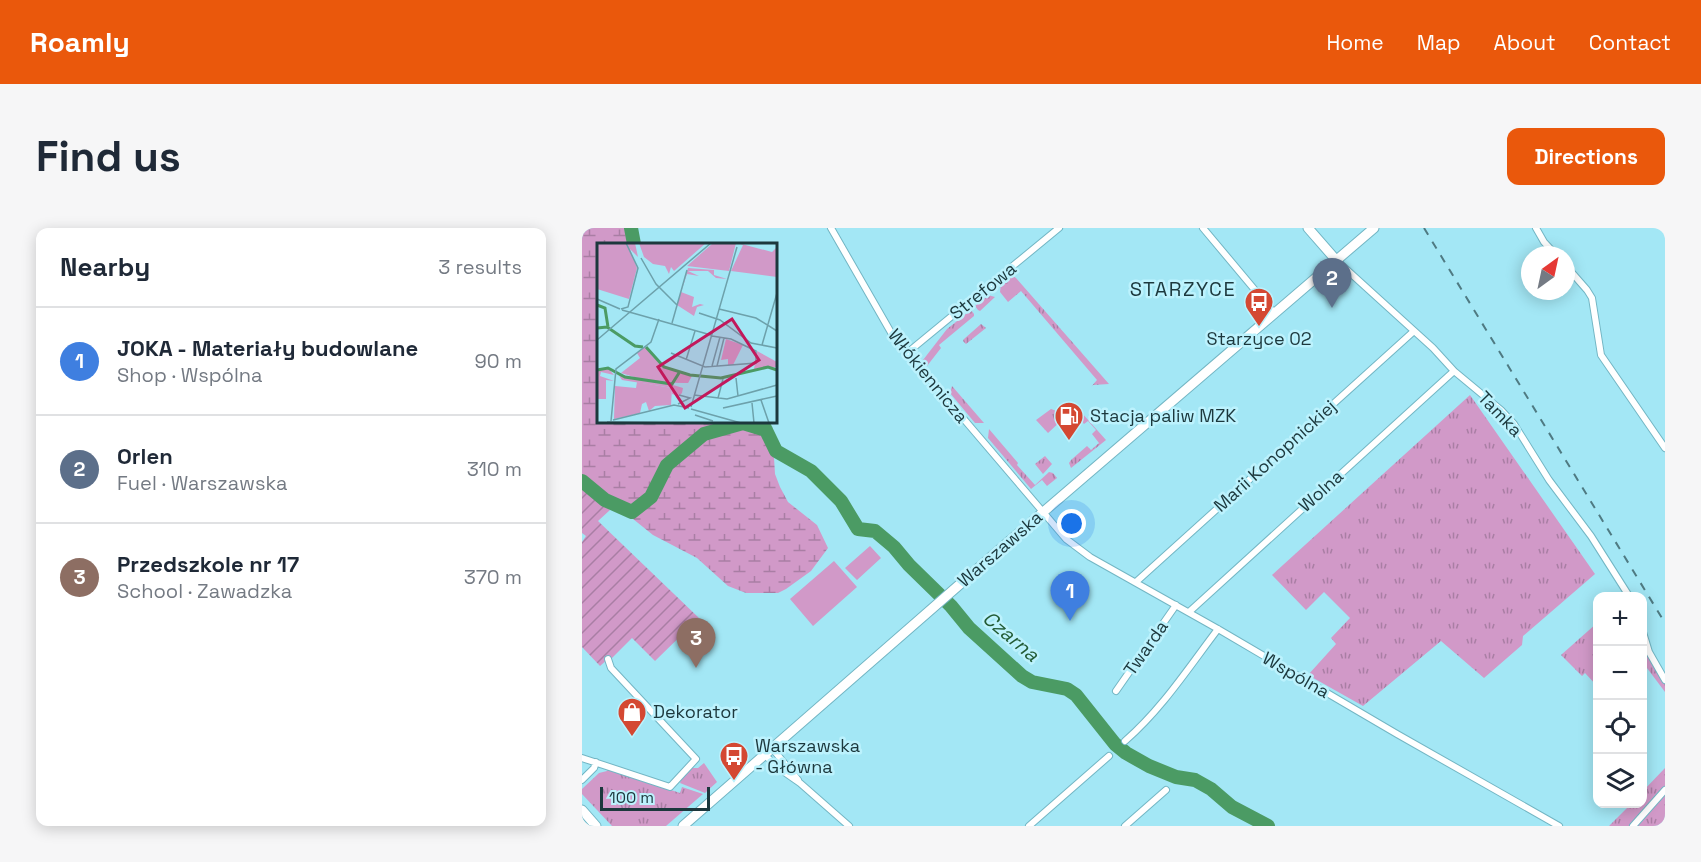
<!DOCTYPE html>
<html lang="en">
<head>
<meta charset="utf-8">
<style>
	body { margin:0; font-family:"Space Grotesk",sans-serif; background:#f6f6f7; color:#1f2937 }
	.controls { position:absolute; right:18px; bottom:18px; display:grid; overflow:hidden; border-radius:12px; box-shadow:0 3px 15px #0003 }
	.controls button { width:54px; height:54px; display:grid; place-items:center; padding:0; border:0; border-bottom:2px solid #e0e1e3; background:#fff; color:#1f2937; font:30px sans-serif }
	.compass { position:absolute; left:939px; top:18px; width:54px; height:54px; border-radius:50%; background:#fff; box-shadow:0 3px 15px #0003; rotate:33deg }
	.scale { position:absolute; left:18px; bottom:15px; width:110px; box-sizing:border-box; padding-left:6px; border:3px solid #1c383d; border-top:0; font-size:16px; line-height:21px; white-space:nowrap; color:#1c383d; -webkit-text-stroke:4px #bcf2fd; paint-order:stroke }
	.you { position:absolute; left:490px; top:296px; width:21px; height:21px; margin:-15px; border:4px solid #fff; border-radius:50%; background:#1a73e8; box-shadow:0 0 0 9px #1a73e833 }
	.badge { display:grid; place-items:center; width:39px; height:39px; border-radius:50%; background:#ea580c; color:#fff; font-size:20px; font-weight:700 }
	.pin { position:absolute; translate:-50% -50px; filter:drop-shadow(0 2px 3px #0008) }
	.pin::after { content:''; position:absolute; top:32px; width:21px; height:18px; background:inherit; clip-path:polygon(0 0,100% 0,50% 100%) }
	.list { margin:0; padding:0; list-style:none }
	h2 { display:flex; justify-content:space-between; align-items:center; height:78px; margin:0; padding:0 24px; font-size:26px }
	h2 small { font-size:20px; font-weight:400; color:#747a83 }
	.list li { display:grid; grid-template-columns:39px 1fr auto; gap:18px; align-items:center; box-sizing:border-box; height:108px; padding:0 24px; border-top:2px solid #e0e1e3 }
	.list b { display:block; font-size:22px; white-space:nowrap }
	.list p { margin:0; font-size:20px; white-space:nowrap; color:#747a83 }
	.list em { font-size:20px; font-style:normal; color:#747a83 }
	.icon { flex:none; width:33px; height:33px; fill:none; stroke:currentColor; stroke-width:2; stroke-linecap:round; stroke-linejoin:round }
	.map { position:relative; flex:none; width:1083px; height:598px; overflow:hidden; border-radius:12px }
	header { display:flex; align-items:center; gap:36px; box-sizing:border-box; height:84px; padding:0 30px; background:#ea580c; color:#fff }
	header strong { font-size:28px }
	nav { display:flex; gap:33px; margin-inline-start:auto; font-size:21px }
	.intro { display:flex; align-items:center; justify-content:space-between; box-sizing:border-box; height:144px; padding:0 36px }
	h1 { margin:0; font-size:42px }
	.button { padding:15px 27px; border-radius:12px; background:#ea580c; color:#fff; font-size:21px; font-weight:700 }
	main { display:flex; gap:36px; padding:0 36px }
	aside { flex:1; background:#fff; border-radius:12px; box-shadow:0 3px 15px #0003 }
	.map>svg:first-child { display:block }
	.grass { fill:url(#grass-tufts) }
	.wetland { fill:url(#wetland-marsh) }
	.garden { fill:url(#garden-furrows) }
	.pitch { fill:#d199c8 }
	.lines { fill:none; stroke-linecap:round; stroke-linejoin:round }
	.river { stroke:#4b9b64; stroke-width:14 }
	.street-casing { stroke:#73b6c4; stroke-width:8 }
	.secondary-casing { stroke:#73b6c4; stroke-width:11 }
	.street { stroke:#fff; stroke-width:6 }
	.secondary { stroke:#fff; stroke-width:9 }
	.rail { stroke:#4f7a82; stroke-width:2; stroke-dasharray:8 8; stroke-linecap:butt }
	.labels { text-anchor:middle; stroke-width:5; stroke-linejoin:round; paint-order:stroke }
	.street-label { font-size:18px; fill:#1c383d; stroke:#bcf2fd }
	.poi-label { font-size:18px; fill:#1c383d; stroke:#bcf2fd; text-anchor:start }
	.neighbourhood-label { font-size:20px; letter-spacing:1.5px; fill:#1c383d; stroke:#bcf2fd }
	.water-label { font-size:20px; font-style:italic; fill:#225b35; stroke:#bcf2fd }
	.inset-river { fill:none; stroke:#4b9b64; stroke-width:3 }
	.inset-road { fill:none; stroke:#6da1ab; stroke-width:1.5 }
	.view { fill:#c2185b; fill-opacity:0.15; stroke:#c2185b; stroke-width:3 }
	.inset-edge { fill:none; stroke:#1c383d; stroke-width:3 }
</style>
</head>
<body>
<header>
<strong>Roamly</strong>
<nav><a>Home</a><a>Map</a><a>About</a><a>Contact</a></nav>
</header>
<div class="intro"><h1>Find us</h1><a class="button">Directions</a></div>
<main>
<aside>
<h2>Nearby<small>3 results</small></h2>
<ul class="list">
<li><span class="badge" style="background:#3f7fe0">1</span><div><b>JOKA - Materiały budowlane</b><p>Shop · Wspólna</p></div><em>90 m</em></li>
<li><span class="badge" style="background:#5c6f8a">2</span><div><b>Orlen</b><p>Fuel · Warszawska</p></div><em>310 m</em></li>
<li><span class="badge" style="background:#8d6e63">3</span><div><b>Przedszkole nr 17</b><p>School · Zawadzka</p></div><em>370 m</em></li>
</ul>
</aside>
<div class="map">
<svg width="1083" height="598" viewBox="0 0 1083 598">
	<defs>
		<pattern id="grass-tufts" width="24" height="20" patternUnits="userSpaceOnUse" patternTransform="scale(1.5)"><rect width="24" height="20" fill="#d199c8"/><path d="M3 7l-1-3M5 7V3M7 7l1-3M15 17l-1-3M17 17v-4M19 17l1-3" fill="none" stroke="#a97ea4"/></pattern>
		<pattern id="wetland-marsh" width="20" height="14" patternUnits="userSpaceOnUse" patternTransform="scale(1.5)"><rect width="20" height="14" fill="#d199c8"/><path d="M1 5h8M5 5V1M11 12h8M15 12V8" fill="none" stroke="#a97ea4"/></pattern>
		<pattern id="garden-furrows" width="10" height="10" patternUnits="userSpaceOnUse" patternTransform="scale(1.5)"><rect width="10" height="10" fill="#d199c8"/><path d="M-1 1l2-2M0 10L10 0M9 11l2-2" fill="none" stroke="#a97ea4"/></pattern>
	</defs>
	<rect width="100%" height="100%" fill="#a3e7f5"/>
	<path class="grass" d="M430,47L434,50L527,156L511,157L509,159L515,152L439,63L426,74L418,64L419,56Z
		M406,67L413,69L398,83L396,82L393,78Z
		M389,82L392,86V88L357,117L359,120L345,138L341,132L365,101Z
		M399,96L404,100L384,116L381,113L382,111Z
		M370,158L402,195H393L368,165Z
		M888,167L1013,346L941,408L940,417L902,450L859,413L781,478L726,447L754,416L749,410L768,390L742,364L724,382L690,347Z
		M469,181L477,184L481,191L466,205L454,192Z
		M499,184L524,212L489,240L487,235L489,232L505,218L509,222L517,215L510,206L514,202L506,193L502,196C499,193 497,188 499,184Z
		M407,201L436,235L435,237L453,257L467,244L471,245L475,250L465,258L460,252L449,261L406,210Z
		M463,228L470,236L461,246L453,236Z
		M1015,395V458L1003,445L1000,448L979,427Z
		M1060,407L1083,455V464L1062,436H1061Z
		M122,535L135,554L123,565L98,555L99,552L110,540H116Z
		M1083,540V598H1027L1049,576H1060L1061,563Z
		M26,541L98,565L100,559L121,566L84,598H30L0,566V561L17,545L25,543Z"/>
	<path class="wetland" d="M0,0H44L48,16H16V194H175L192,230L193,246L198,259L206,274L235,297L246,320L229,343L204,361L196,365H164L146,358L115,330L71,307L0,250Z"/>
	<path class="garden" d="M0,260L28,282L16,293L117,390L73,433L50,410L29,431H26L18,438L0,419V314L4,308L0,305Z"/>
	<path class="pitch" d="M288,318L299,330L275,352L263,340Z
		M252,333L275,359L231,398L208,371Z"/>
	<g class="lines">
		<path class="river" d="M49,0L52,16
			M180,194L194,223L229,243L259,273L276,301L293,303L312,319L327,337L369,378L387,400L440,448L450,454L485,461L494,467L533,516L544,525L567,538L594,549L613,552L629,561L650,579L686,598
			M0,253L23,272L50,284L69,269L85,237L122,206L161,195L184,202"/>
		<g class="street-casing">
			<path id="street" d="M249,0L311,108L484,311L508,329L636,401L815,506L977,598
				M621,0L693,86
				M954,0L962,14L974,27
				M754,32L851,120L872,143L919,182L932,196L967,252L1009,308L1047,368
				M984,38L1005,62L1010,70L1019,127L1083,220
				M325,125L477,0
				M554,354L832,103
				M607,384L872,143
				M1060,401L1067,424L1083,452
				M534,463L594,377
				M543,513C580,481 607,439 636,401
				M190,520L216,552
				M183,527L195,539L218,555L267,598
				M0,530L88,559L114,531L29,440L26,431
				M0,552L12,540L14,534
				M447,598L527,528
				M543,598L584,562
				M1051,598L1083,562"/>
		</g>
		<g class="secondary-casing">
			<path id="secondary" d="M726,0L754,32
				M0,582L14,598
				M101,598L424,316L792,0"/>
		</g>
		<use href="#street" class="street"/>
		<use href="#secondary" class="secondary"/>
		<path class="rail" d="M842,0L1083,395"/>
	</g>
	<defs>
		<g id="bus-pin" transform="scale(1.5)"><path d="M0 17L-7.5 6A9.5 9.5 0 1 1 7.5 6Z" fill="#d44832" stroke="#bcf2fd"/><path d="M-5-6H5V4H4V6H2V4H-2V6H-4V4H-5ZM-3.5-4V0h7V-4ZM-3.5 1.2v1.5H-2V1.2ZM2 1.2v1.5H3.5V1.2Z" fill="#fff"/></g>
		<g id="fuel-pin" transform="scale(1.5)"><path d="M0 17L-7.5 6A9.5 9.5 0 1 1 7.5 6Z" fill="#d44832" stroke="#bcf2fd"/><path d="M-5.5-6h7V0h2V4h1.3V-2.5L3-4.5l.8-.8L6-3V5H2.5V1h-1V6h-7ZM-4.2-4.7v3.2H.2V-4.7Z" fill="#fff"/></g>
		<g id="shop-pin" transform="scale(1.5)"><path d="M0 17L-7.5 6A9.5 9.5 0 1 1 7.5 6Z" fill="#d44832" stroke="#bcf2fd"/><path d="M-5-2.5h2.3a2.7 3.5 0 0 1 5.4 0H5L5.5 6h-11ZM-1.5-2.5h3a1.5 2.3 0 0 0-3 0Z" fill="#fff"/></g>
	</defs>
	<g fill-rule="evenodd">
		<use href="#bus-pin" x="677" y="74"/>
		<use href="#fuel-pin" x="487" y="188"/>
		<use href="#shop-pin" x="50" y="484"/>
		<use href="#bus-pin" x="152" y="528"/>
	</g>
	<g class="labels">
		<g class="street-label">
			<text transform="translate(401 63) rotate(-39)" y="6">Strefowa</text>
			<text transform="translate(346 148) rotate(51)" y="6">Włókiennicza</text>
			<text transform="translate(918 186) rotate(46)" y="6">Tamka</text>
			<text transform="translate(693 228) rotate(-42)" y="6">Marii Konopnickiej</text>
			<text transform="translate(739 263) rotate(-42)" y="6">Wolna</text>
			<text transform="translate(418 321) rotate(-41)" y="6">Warszawska</text>
			<text transform="translate(564 420) rotate(-55)" y="6">Twarda</text>
			<text transform="translate(714 447) rotate(30)" y="6">Wspólna</text>
		</g>
		<g class="poi-label">
			<text x="677" y="117" text-anchor="middle">Starzyce 02</text>
			<text x="508" y="194">Stacja paliw MZK</text>
			<text x="71" y="490">Dekorator</text>
			<text x="173" y="524">Warszawska<tspan x="173" dy="21">- Główna</tspan></text>
		</g>
		<g class="neighbourhood-label">
			<text x="601" y="68">STARZYCE</text>
		</g>
		<g class="water-label">
			<text transform="translate(429 408) rotate(40)" y="7">Czarna</text>
		</g>
	</g>
	<g transform="translate(15 15)">
		<rect width="180" height="180" fill="#a3e7f5"/>
		<path d="M91,25L117,27V32L130,36L119,35L111,28H91L102,33L90,31L84,49L97,54L95,64L103,61L107,62L100,64L97,73L80,62ZM129,96L146,102L136,122H131V116L124,117ZM48,104L66,124L95,133L91,140L50,138L24,130L43,115L40,110ZM160,108L180,119V124L157,126ZM11,125L17,132L4,129L3,133L17,138L9,137V156H1L0,170V127ZM40,139L75,145L74,162L58,163L52,168L49,159L45,161L43,170L17,176L18,143L39,145Z" fill="#d199c8"/>
		<path d="M0,0H38L41,14L33,6L40,25L32,56L0,46ZM42,0H109L77,28L74,24L72,31L68,23L56,21L47,14ZM116,0H139L132,28L90,23ZM141,0L175,9L180,4V34L134,28L146,2Z" fill="#d199c8"/>
		<path d="M63,121L92,135L91,140L55,139L57,124Z" fill="#d199c8"/>
		<path d="M21,131L76,142L86,145L85,150L82,153L75,151V145L25,137Z" fill="#d199c8"/>
		<path class="inset-river" d="M0,62L8,65L11,84M0,85L10,84L38,103L46,104M49,104L67,124L93,132L124,135L171,124L180,127M0,127L11,125L28,134L75,141L82,130"/>
		<path class="inset-road" d="M44,15L59,41L80,62M0,56L23,66M24,66L31,64L41,25L29,0M122,66L159,75L180,88M25,67L114,92M102,70L123,77L154,100L180,105M75,80L90,27M0,97L114,0M165,102L180,50M74,110L108,124L159,120V108L134,96L115,93M89,117L98,88M115,123L123,94M120,123L127,95M139,135L141,153M97,152L130,156L180,142M121,155L126,136M164,157L172,180M155,160L157,180M81,161L93,155L82,152M94,164L140,4M126,165L180,153M94,166L144,180M98,172L116,178M16,177L77,162L92,165M14,178L19,126L54,99L62,76M10,179L80,180"/>
		<path class="view" d="M135,76L162,117L88,165L61,124Z"/>
		<rect width="180" height="180" class="inset-edge"/>
	</g>
</svg>
<div class="controls">
<button>+</button>
<button>−</button>
<button><svg class="icon" aria-label="locate" viewBox="0 0 24 24"><circle cx="12" cy="12" r="6"/><path d="M12 2v4M12 18v4M2 12h4M18 12h4"/></svg></button>
<button><svg class="icon" aria-label="layers" viewBox="0 0 24 24"><path d="M12 4l9 5-9 5-9-5zM3 14l9 5 9-5"/></svg></button>
</div>
<svg class="compass" viewBox="-18 -18 36 36"><path d="M0-13l5 13h-10z" fill="#e53935"/><path d="M0 13l5-13h-10z" fill="#747a83"/></svg>
<div class="scale">100 m</div>
<div class="you"></div>
<div class="pin badge" style="left:488px;top:393px;background:#3f7fe0">1</div>
<div class="pin badge" style="left:750px;top:80px;background:#5c6f8a">2</div>
<div class="pin badge" style="left:114px;top:440px;background:#8d6e63">3</div>
</div>
</main>
</body>
</html>
